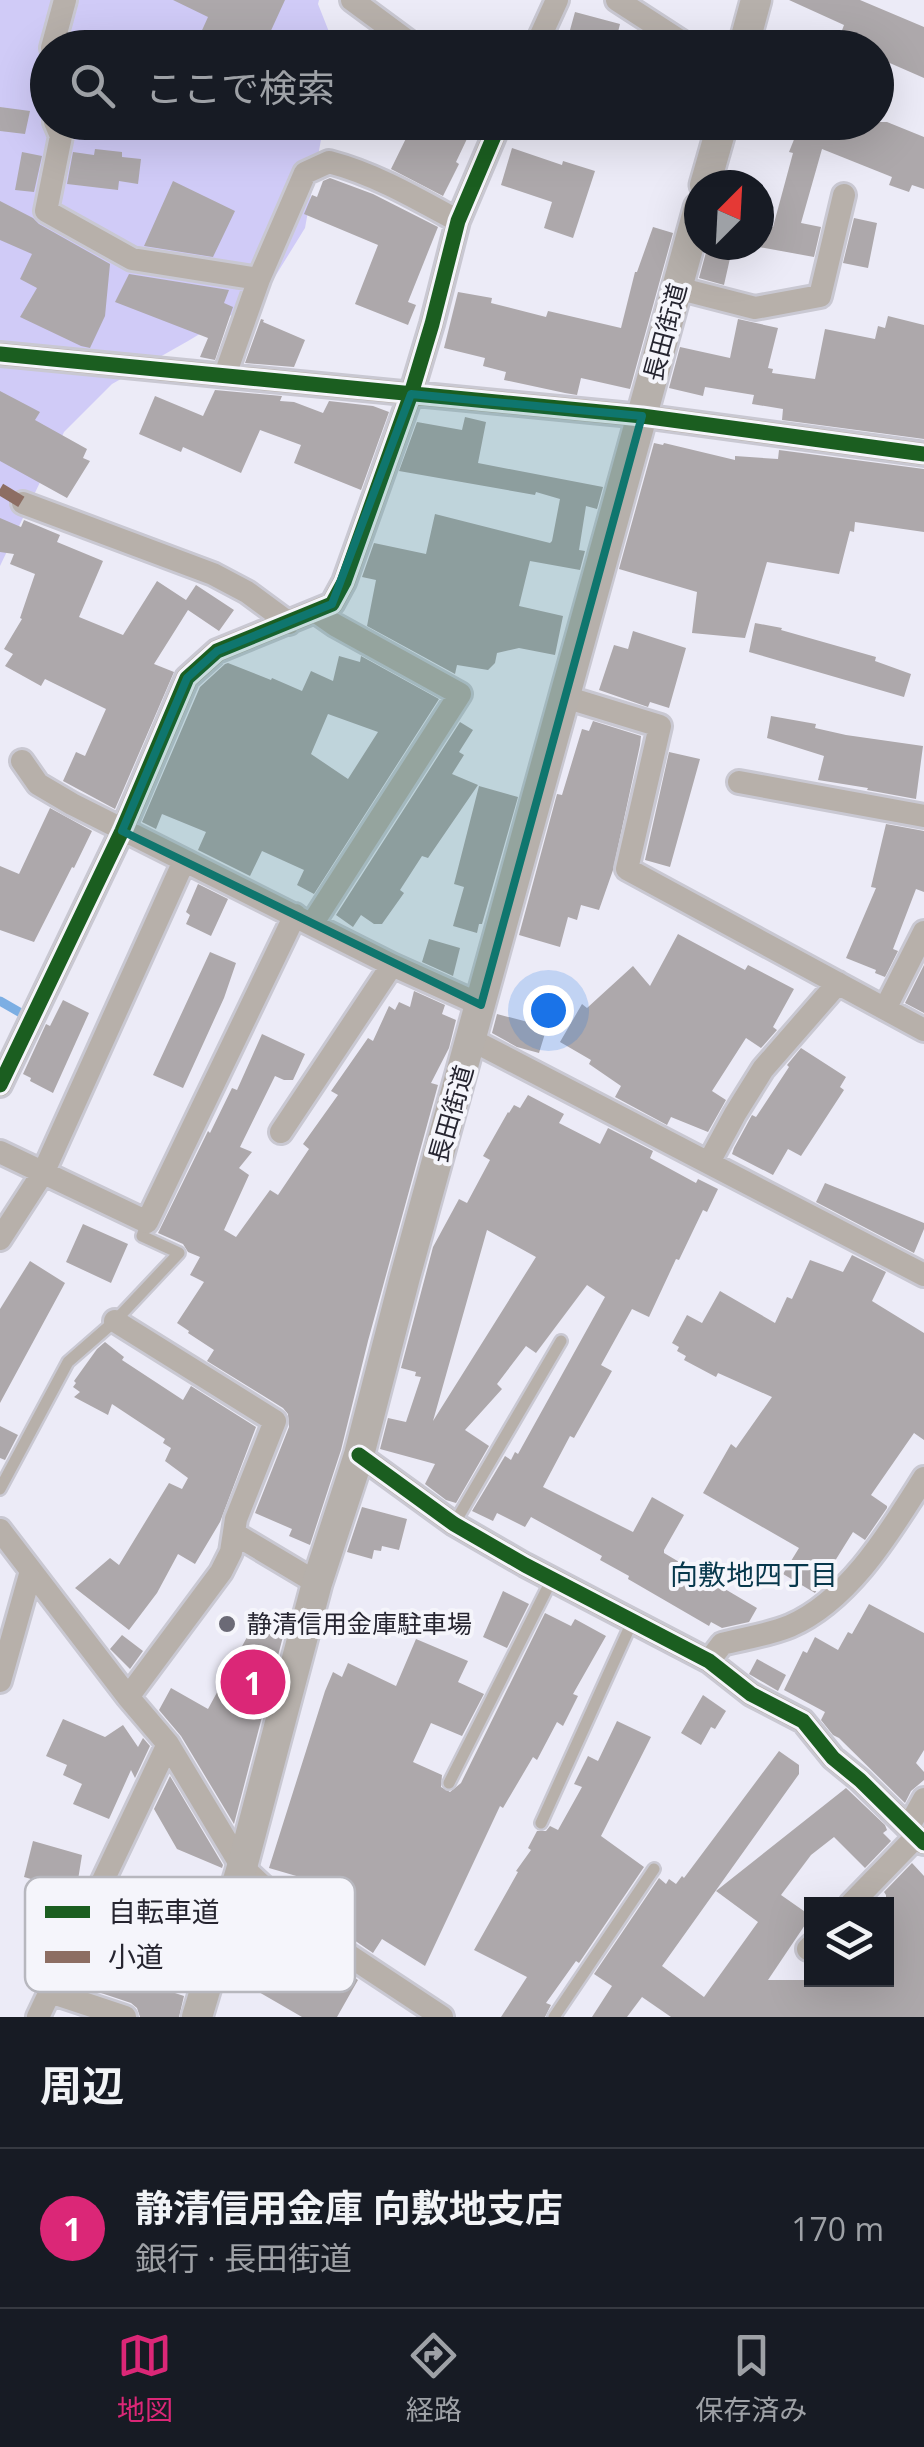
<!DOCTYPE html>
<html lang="ja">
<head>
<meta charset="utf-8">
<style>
	body { margin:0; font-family:"Open Sans","Noto Sans JP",sans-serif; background:#20242c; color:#f1f3f6 }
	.controls { position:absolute; right:30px; bottom:30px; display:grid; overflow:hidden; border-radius:0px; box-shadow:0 10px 40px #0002 }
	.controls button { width:90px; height:90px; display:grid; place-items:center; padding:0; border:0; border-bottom:2px solid #363941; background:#171b24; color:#f1f3f6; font:50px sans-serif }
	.compass { position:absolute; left:684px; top:170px; width:90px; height:90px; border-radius:50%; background:#171b24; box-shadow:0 10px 40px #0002; rotate:24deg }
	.you { position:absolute; left:548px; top:1010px; width:35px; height:35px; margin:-25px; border:8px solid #fff; border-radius:50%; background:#1a73e8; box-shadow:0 0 0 15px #1a73e833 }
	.badge { display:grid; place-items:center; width:65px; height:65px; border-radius:50%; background:#db2777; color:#fff; font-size:32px; font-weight:700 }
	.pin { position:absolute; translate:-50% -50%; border:5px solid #fff; box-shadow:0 2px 10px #0006 }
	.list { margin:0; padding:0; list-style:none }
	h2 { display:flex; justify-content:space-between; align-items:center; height:130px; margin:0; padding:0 40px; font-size:42px }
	h2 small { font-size:32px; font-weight:400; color:#9ea1a6 }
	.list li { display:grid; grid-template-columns:65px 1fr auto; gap:30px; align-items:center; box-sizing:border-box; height:160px; padding:0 40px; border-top:2px solid #363941 }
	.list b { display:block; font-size:38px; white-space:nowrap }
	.list p { margin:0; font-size:32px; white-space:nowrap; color:#9ea1a6 }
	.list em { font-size:32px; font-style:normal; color:#9ea1a6 }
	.icon { flex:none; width:55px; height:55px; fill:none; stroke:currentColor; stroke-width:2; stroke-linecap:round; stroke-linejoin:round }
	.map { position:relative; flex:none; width:924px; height:2017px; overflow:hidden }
	.search { position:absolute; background:#171b24; box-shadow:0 10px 40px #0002; left:30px; right:30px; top:30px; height:110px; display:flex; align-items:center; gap:25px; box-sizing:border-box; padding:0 35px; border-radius:55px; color:#9ea1a6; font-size:38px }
	.sheet { height:290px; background:#171b24 }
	nav { display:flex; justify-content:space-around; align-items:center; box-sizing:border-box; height:140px; border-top:2px solid #363941; background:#171b24; font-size:28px; color:#9ea1a6 }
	nav a { display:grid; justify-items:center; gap:5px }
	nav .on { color:#db2777 }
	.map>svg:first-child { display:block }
	.green { fill:#d0cbf7 }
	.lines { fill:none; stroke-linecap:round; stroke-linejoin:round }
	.stream { stroke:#7caee3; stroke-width:9 }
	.building { fill:#ada8ab; fill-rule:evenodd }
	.service-casing { stroke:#c9c8d2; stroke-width:16 }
	.minor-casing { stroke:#c9c8d2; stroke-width:28 }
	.secondary-casing { stroke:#c9c8d2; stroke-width:35 }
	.service { stroke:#b7b0aa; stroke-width:11 }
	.minor { stroke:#b7b0aa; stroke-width:22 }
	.secondary { stroke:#b6b0ab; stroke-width:30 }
	.quiet { stroke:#8d6e63; stroke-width:12; stroke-dasharray:25 12; stroke-linecap:butt }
	.cycleway-casing { stroke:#f5f5fb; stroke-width:21 }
	.cycleway { stroke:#1b5e20; stroke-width:15 }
	.marked { fill:#0f766e; fill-opacity:0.2; stroke:#0f766e; stroke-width:8; stroke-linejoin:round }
	.poi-dot { fill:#6b6a76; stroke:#f5f5fb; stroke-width:4 }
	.labels { text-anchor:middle; stroke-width:8; stroke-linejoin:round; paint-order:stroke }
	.street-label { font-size:25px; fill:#262530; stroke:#f5f5fb }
	.poi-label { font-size:25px; fill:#262530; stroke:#f5f5fb; text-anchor:start }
	.neighbourhood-label { font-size:28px; fill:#07384c; stroke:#f5f5fb }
	.key { fill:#f5f5fb; stroke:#b7b7be; stroke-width:2.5 }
	.key-label { font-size:28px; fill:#262530 }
</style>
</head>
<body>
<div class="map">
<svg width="924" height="2017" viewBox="0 0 924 2017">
	<rect width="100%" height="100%" fill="#ecebf7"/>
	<path class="green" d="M0,0H319L318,4L335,47L48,48V122L324,123L305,228L263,296L188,341L112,384L64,432L0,566Z"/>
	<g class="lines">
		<path class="stream" d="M0,1001L26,1016"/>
	</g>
	<path class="building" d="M173,0H285L263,48H194L208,17Z
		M789,0H860L924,27V78L876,57V48H853L838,41L844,25Z
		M575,12L620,24L614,48H565Z
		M0,107L30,111L25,134L0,131Z
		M414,122H475L456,162L459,164L443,196L391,169Z
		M801,122H887L924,137V189L912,185L909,192L889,185L892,177L822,149L801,223L821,227L814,257L759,247V224L773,227L793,153L789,152Z
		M512,148L562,165L563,161L595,171L573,238L544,228L552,202L501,185Z
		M95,149L122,152V157L141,159L138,184L119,181L118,190L67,184L73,152L94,155Z
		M22,152L42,156L34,192L15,190Z
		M330,178L373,194L438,227L408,302L416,305L408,325L355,304L378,245L304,214L312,195L317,197L323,181Z
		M173,181L235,211L213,257L144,246Z
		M0,201L33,218L39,224L110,264L105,316L90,348L81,346L20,317L37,288L20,279L32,254L0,240Z
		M854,218L877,223L868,268L843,263Z
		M653,227L673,233L630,389L581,378L577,395L565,393L504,380L506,372L483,366L485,358L444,348L458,292L492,298L491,303L546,317L548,311L621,328L635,272H637Z
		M708,245H733L724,285L699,278Z
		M129,274L229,290L224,303L233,307L215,360L200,357L208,338L115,302Z
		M888,316L924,325V439L782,420L783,409L752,404L754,395L705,387L703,396L669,388L680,347L730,358L738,319L778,328L768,368L773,369L772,373L815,379L825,329L875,339L878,326L885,328Z
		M261,319L264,320L263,322L305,340L294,367L245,363Z
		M215,390L282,396L280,401L294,402L323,413L329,401L373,406L389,412L361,490L294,463L301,445L260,430L241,473L183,447L181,452L139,434L155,396L203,416Z
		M0,391L40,412L35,420L87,449L83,458L90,461L67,498L0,461Z
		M465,417L486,422L478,463L603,487L597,509L586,506L579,550L585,551L580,570L530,561L519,606L563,616L555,655L519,648L497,653L495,663L488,670L457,665L455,674L367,626L376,580L362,577L374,543L426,554L435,514L550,543L552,541L560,499L536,492L535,495L399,471L417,422L462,430Z
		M654,443L663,445L664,443L735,460V456L778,459L779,450L924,469V532L855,522L854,532L850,531L839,574L767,562L745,638L692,633L697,592L619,569Z
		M0,518L21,527L24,520L60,535L57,542L103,561L79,617L123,635L157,581L186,600L196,585L234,610L219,631L188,610L154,664L174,672L115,809L63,781L76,752L85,756L106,709L45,679L41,686L5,666L13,654L4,649L22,619L20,618L35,574L10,564L14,554L0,552Z
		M755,623L782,628L781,630L876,657L875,661L911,674L904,697L749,652Z
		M633,631L686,648L669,708L650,702L648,707L599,690L614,645L628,649Z
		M339,656L360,662L361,656L439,699L314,894L297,885L304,870L262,851L250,876L198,850L206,832L162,814L156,829L142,822L200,687L225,664L228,663L271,680L272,678L302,691L311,671L333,681ZM328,714L378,732L348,779L311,754Z
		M771,716L816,724L815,728L846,735L923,746L916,799L867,790L868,788L818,780L824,756L767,738Z
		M593,721L641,736L640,745L613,870L599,910L581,905L577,920L568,917L560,947L519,935L557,794L562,795L582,729L589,731Z
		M460,722L473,730L459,752L464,755L452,774L478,785L428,858L422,856L400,890L404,893L382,924H374L361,915L353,927L336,915Z
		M669,752L700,759L670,867L645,860Z
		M479,786L518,797L482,924H479L477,933L453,926L464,887L454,884Z
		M50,808L92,831L74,868L72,867L34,942L0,930V866L19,874Z
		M886,824L924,831V892L916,889L893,949L898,951L885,977L875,973L876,970L846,958L876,888L871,887Z
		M198,884L228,899L211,936L186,924L190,915L186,912Z
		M678,934L745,970L748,965L794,989L773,1027L777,1030L761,1048L746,1038L712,1091L726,1100L708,1132L671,1117L667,1125L615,1097L621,1086L589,1064L591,1060L560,1042L582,1004L587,1008L633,966L650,986Z
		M429,939L460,948L453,976L422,962Z
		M210,952L236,963L224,998L183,1088L153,1075Z
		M924,965V1013L905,1003Z
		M414,991L445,1005L442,1014L456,1020L449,1048L431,1083L438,1085L368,1341L341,1450L310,1545L289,1536L292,1529L255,1513L289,1427L288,1414L283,1408L207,1361L214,1350L188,1333L189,1331L177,1323L204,1282L190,1275L200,1257L188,1252L183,1244L158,1233L208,1131L210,1133L232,1088L237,1090L262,1034L305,1054L293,1080H284L275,1076L240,1147L252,1152L239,1168L249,1175L224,1230L236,1237L270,1190L278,1195L309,1149L303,1144L338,1095L331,1091L368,1038L373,1041L389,1006L395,1010L399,1002L410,1007Z
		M63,1000L89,1013L53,1093L30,1081L31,1078L23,1074L46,1024L50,1026Z
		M497,1014L547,1027L539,1053L517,1047L492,1033Z
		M801,1048L846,1077L840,1087L844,1090L801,1156L788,1149L773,1175L732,1154L734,1148L752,1115L756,1117L789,1067L787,1065Z
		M528,1095L564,1114L559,1123L600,1144L608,1128L653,1151L650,1158L696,1183L698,1179L718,1189L707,1212L703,1210L679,1260L676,1259L649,1317L632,1309L601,1365L612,1371L574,1438L570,1436L543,1487L633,1532L652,1497L684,1515L664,1550V1553L757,1608L749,1622L722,1628L711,1622L709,1626L628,1579L629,1576L600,1560L602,1556L531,1517L525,1527L497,1513L493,1521L472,1511L505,1456L511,1460L515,1452L518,1454L605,1297L587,1285L536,1353L526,1346L497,1384L502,1389L465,1430L489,1446L456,1503L446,1500L425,1484L435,1464L380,1449L388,1418L406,1422L421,1377L415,1376L416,1372L401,1368L433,1247L459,1199L467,1203L490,1160L483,1156L508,1112L509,1113L514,1105L520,1108ZM487,1230L536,1257L433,1421Z
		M825,1183L924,1223V1229L914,1253L816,1202Z
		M83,1224L128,1244L111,1283L66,1262Z
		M852,1255L886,1272L872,1301L924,1333V1440L914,1433L871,1495L887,1506V1508L865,1540L853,1532L815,1593L783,1574L799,1548L703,1493L731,1444L736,1448L772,1397L718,1373L716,1377L684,1360L686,1356L677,1351L679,1347L672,1343L687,1315L702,1323L720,1291L775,1323L787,1297L792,1299L810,1260L843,1272Z
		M30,1261L65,1283L0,1403V1309Z
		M105,1342L124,1357L122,1360L183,1400L191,1386L256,1427L220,1522L195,1564L178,1554L157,1593L129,1630L75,1588L110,1558L119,1565L169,1483L182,1489L188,1478L165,1461L171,1448L163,1443L165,1439L112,1404L108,1415L74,1397L80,1392L73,1387L76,1383L74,1381L97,1349Z
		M0,1426L18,1435L5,1460L0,1458Z
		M362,1507L407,1519L399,1550L382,1546L381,1551L374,1550L372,1559L347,1552Z
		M503,1591L529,1604L507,1648L483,1637Z
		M869,1604L924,1633V1750L916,1763L924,1772V1780L911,1791L905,1803L839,1738L833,1735L821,1720L825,1712L784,1690L803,1651L807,1653L815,1637L838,1650L848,1632L852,1634Z
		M260,1613L274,1617L284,1622L286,1625L234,1824L181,1736L159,1710L171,1688L208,1709Z
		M545,1613L571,1626L575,1619L606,1636L573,1694L578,1696L563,1726L557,1722L537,1760L533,1757L503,1808L500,1806L425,1966L382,1939L373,1953L313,1912L317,1902L304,1898L310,1880L269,1868L325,1691L333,1672L342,1677L348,1663L396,1686L416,1639L468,1661L458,1682L484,1694L462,1736L431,1723L413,1762L442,1775L441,1787L450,1792L461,1783Z
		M122,1635L143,1651L130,1669L110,1649Z
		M757,1659L786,1675L778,1691L749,1674Z
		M703,1695L726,1711L715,1729L711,1727L701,1745L681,1733Z
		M63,1719L105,1737L123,1725L138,1747L143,1738L150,1746L135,1778L131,1770L109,1819L73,1804L82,1784L63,1775L67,1765L46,1756Z
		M617,1721L651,1737L601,1836L644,1867L579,1963L576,1961L546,2003L551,2005L545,2017H501L527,1977L474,1950L518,1872L516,1871L531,1850L528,1848L537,1831H546L550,1826L558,1830L582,1787L574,1784L588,1756L598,1761Z
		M779,1751L799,1765V1774L662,1966L704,1997L758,1922L716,1891L846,1788L885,1825L887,1830L883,1833L891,1841L865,1868L834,1837L811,1855L781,1895L811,1916L768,1980H886V1895L884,1892L912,1863L924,1876V2017H671L642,1997L627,2017H592L612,1986L594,1974L659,1878L666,1884L669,1879L676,1884L682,1876L684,1878Z
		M170,1776L223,1865L222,1868L177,1849L154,1809Z
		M33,1841L82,1855L76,1892L24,1877Z
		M121,1878L169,1900L174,1881L215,1893L175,1993L184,1996L179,2017H140L137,2008L131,2003L71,1983L84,1956L98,1963L119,1922L113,1919L115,1915L106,1910Z
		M281,1939L299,1950L302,1942L358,1980L337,2017H302L252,1988Z"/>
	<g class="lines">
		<g class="service-casing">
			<path id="service" d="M0,1489L68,1362L115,1321L179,1253L142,1236L147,1222
				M454,1524L561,1341
				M449,1783L552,1579
				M541,1823L632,1622
				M554,2017L654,1869"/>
		</g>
		<g class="minor-casing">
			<path id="minor" d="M352,0L417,48
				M617,0L691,48
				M52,48L65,0
				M535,48L557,0
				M48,68L45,84L48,96
				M55,122L61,136L46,211L132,259L259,279
				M677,288L755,308L820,296L844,195
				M0,354L642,416L924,454
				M225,375L259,279L305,173L329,162C375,174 416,198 458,221
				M23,503L213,574L247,592L289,623
				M565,697L660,726L627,869L924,1030
				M22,761L38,784L72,804L392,965L481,1005
				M739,782L924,816
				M312,924L460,694L335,625L315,611
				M885,1009L924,932
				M472,1040L924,1275
				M0,1085L122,831L187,678L217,651L332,604L344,582L411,394L432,324L458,221L500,122
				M281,1132L392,965
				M0,1152L147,1222L295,915
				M709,1162L735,1114L763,1069L838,983
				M0,1239L44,1171L184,861
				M115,1321L275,1421L236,1519L231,1552L221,1572L128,1697
				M359,1455L454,1524L525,1565L709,1661L751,1694L803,1721L833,1758L860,1780L924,1843
				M0,1530L128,1697L168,1744L242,1867L309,1929L442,2017
				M235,1534L317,1583
				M709,1661L722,1644C745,1638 768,1635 790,1626C850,1600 891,1530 924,1478
				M0,1681L31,1571
				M909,1826L924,1799
				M851,1904L917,1836
				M808,1949L812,1945
				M50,1992L125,2017
				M38,2017L168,1744"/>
		</g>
		<g class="secondary-casing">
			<path id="secondary" d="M743,48L756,0
				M705,185L723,122
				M197,2017L242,1867L317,1583L359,1455L405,1277L699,208"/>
		</g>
		<use href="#service" class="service"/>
		<use href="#minor" class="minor"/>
		<use href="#secondary" class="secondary"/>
		<path class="quiet" d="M0,489L23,503"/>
		<g class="cycleway-casing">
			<path id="cycleway" d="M0,354L642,416L924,454
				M0,1085L122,831L187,678L217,651L332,604L344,582L411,394L432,324L458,221L500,122
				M359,1455L454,1524L525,1565L709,1661L751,1694L803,1721L833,1758L860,1780L924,1843"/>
		</g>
		<use href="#cycleway" class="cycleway"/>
	</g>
	<path class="marked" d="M411,394L642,416L481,1005L122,831L187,678L217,651L332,604Z"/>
	<circle class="poi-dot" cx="227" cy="1624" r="10"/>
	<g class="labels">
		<g class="street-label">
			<text transform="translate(665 332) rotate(-75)" y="9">長田街道</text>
			<text transform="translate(451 1114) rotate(-74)" y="9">長田街道</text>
		</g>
		<g class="poi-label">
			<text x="247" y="1633">静清信用金庫駐車場</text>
		</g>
		<g class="neighbourhood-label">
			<text x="754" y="1585">向敷地四丁目</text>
		</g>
	</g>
	<rect x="25" y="1877" width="330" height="115" rx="15" class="key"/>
	<rect x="45" y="1906" width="45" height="12" fill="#1b5e20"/>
	<rect x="45" y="1951" width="45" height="12" fill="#8d6e63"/>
	<g class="key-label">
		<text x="108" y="1922">自転車道</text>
		<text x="108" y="1967">小道</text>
	</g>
</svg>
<div class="controls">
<button><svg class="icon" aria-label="layers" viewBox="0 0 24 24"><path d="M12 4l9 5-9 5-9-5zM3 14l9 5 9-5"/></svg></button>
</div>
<svg class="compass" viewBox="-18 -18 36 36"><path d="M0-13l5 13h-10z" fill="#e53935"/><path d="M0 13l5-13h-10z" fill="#9ea1a6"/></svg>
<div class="you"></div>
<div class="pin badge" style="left:253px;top:1682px">1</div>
<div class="search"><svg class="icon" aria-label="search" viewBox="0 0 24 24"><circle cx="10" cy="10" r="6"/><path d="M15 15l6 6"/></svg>ここで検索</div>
</div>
<section class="sheet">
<h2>周辺<small></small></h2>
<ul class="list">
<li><span class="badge">1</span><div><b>静清信用金庫 向敷地支店</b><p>銀行 · 長田街道</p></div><em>170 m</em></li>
</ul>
</section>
<nav>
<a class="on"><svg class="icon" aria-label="map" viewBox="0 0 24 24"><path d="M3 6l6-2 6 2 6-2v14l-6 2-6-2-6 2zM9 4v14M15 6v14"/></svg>地図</a>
<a><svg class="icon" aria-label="directions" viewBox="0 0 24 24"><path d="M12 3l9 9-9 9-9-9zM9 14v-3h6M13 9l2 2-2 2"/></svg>経路</a>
<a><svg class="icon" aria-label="saved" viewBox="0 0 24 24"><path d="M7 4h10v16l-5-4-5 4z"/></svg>保存済み</a>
</nav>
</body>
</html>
